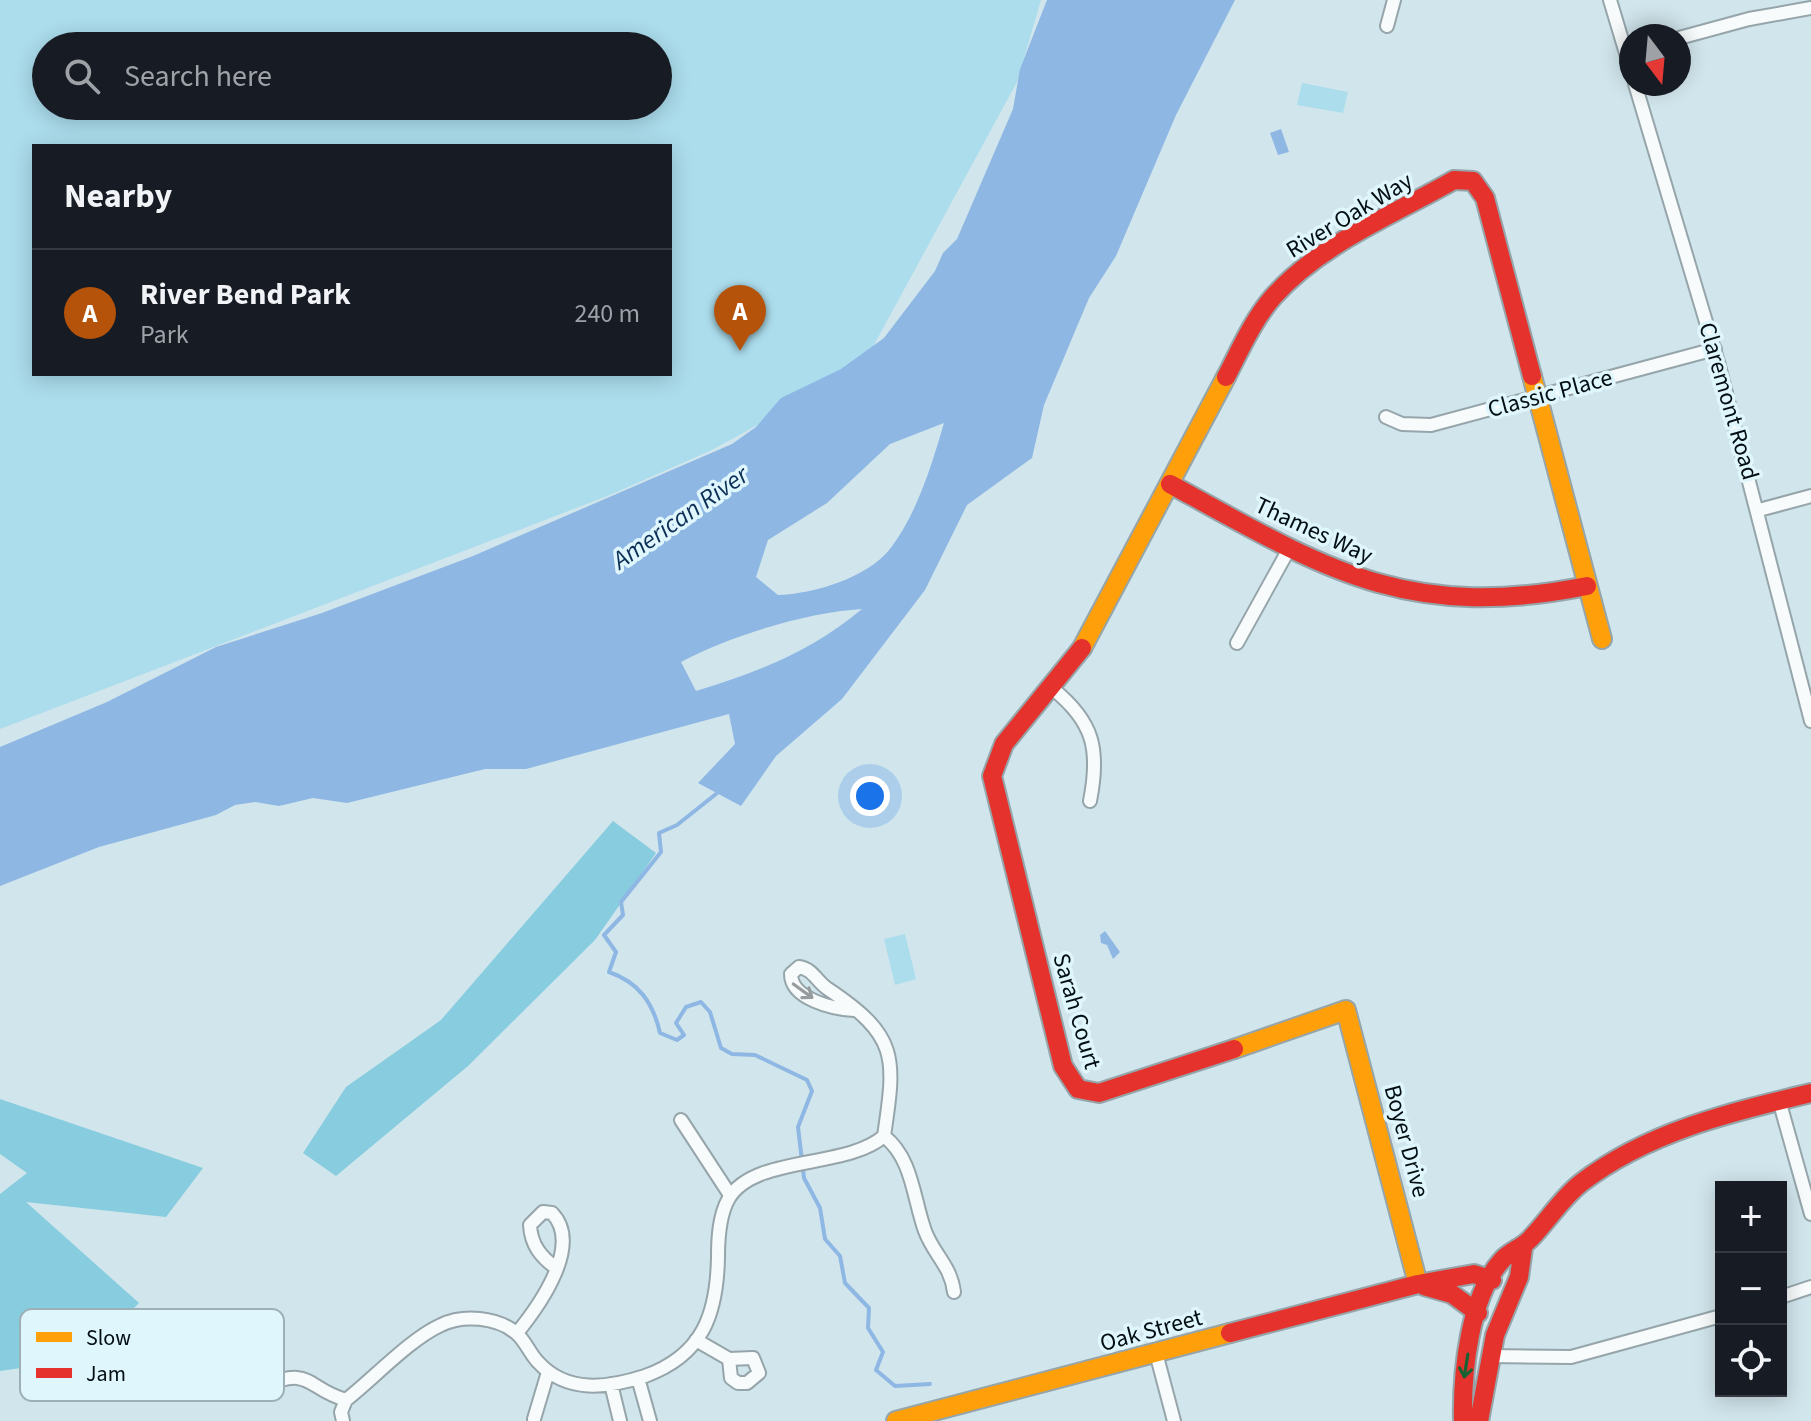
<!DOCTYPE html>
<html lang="en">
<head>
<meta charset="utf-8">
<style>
	body { margin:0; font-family:"Source Sans 3",sans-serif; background:#242831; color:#f1f3f6 }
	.controls { position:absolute; right:24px; bottom:24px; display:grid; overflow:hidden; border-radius:0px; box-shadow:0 4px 20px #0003 }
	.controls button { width:72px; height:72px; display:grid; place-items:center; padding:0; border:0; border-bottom:2px solid #363941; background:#171b24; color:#f1f3f6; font:40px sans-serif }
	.compass { position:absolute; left:1619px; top:24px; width:72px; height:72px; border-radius:50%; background:#171b24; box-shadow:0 4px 20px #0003; rotate:164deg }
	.you { position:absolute; left:870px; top:796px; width:28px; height:28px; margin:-20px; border:6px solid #fff; border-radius:50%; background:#1a73e8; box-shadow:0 0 0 12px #1a73e833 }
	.badge { display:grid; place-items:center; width:52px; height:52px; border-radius:50%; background:#b45309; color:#fff; font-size:26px; font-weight:700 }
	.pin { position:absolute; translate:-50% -66px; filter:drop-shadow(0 2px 4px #0008) }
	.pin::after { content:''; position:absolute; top:42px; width:28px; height:24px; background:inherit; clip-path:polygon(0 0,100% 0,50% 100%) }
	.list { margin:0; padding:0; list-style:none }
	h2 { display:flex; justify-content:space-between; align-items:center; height:104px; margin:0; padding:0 32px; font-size:34px }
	h2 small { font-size:26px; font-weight:400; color:#9ea1a6 }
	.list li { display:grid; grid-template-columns:52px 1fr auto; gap:24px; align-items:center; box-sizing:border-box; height:128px; padding:0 32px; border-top:2px solid #363941 }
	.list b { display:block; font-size:30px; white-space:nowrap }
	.list p { margin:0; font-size:26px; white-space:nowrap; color:#9ea1a6 }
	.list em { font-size:26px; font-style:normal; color:#9ea1a6 }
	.icon { flex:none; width:44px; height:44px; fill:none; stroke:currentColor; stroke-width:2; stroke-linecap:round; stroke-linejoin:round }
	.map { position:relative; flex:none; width:1811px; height:1421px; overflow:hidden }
	.search { position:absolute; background:#171b24; box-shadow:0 4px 20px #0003; left:32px; top:32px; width:640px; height:88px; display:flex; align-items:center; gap:20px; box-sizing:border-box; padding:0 28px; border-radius:44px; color:#9ea1a6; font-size:30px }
	.panel { position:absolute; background:#171b24; box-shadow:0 4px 20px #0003; left:32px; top:144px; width:640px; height:232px; border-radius:0px }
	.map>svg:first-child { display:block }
	.green { fill:#acdded; fill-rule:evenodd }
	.forest { fill:#87cddf }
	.water { fill:#8eb7e4; fill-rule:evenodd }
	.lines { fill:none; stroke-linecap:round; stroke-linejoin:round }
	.stream { stroke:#8eb7e4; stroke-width:4 }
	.street-casing { stroke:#95a5aa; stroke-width:16 }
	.slow-casing { stroke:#95a5aa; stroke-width:22 }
	.jam-casing { stroke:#95a5aa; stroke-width:22 }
	.street { stroke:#f8fbfc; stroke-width:12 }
	.slow { stroke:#ff9f0a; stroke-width:18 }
	.jam { stroke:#e5322d; stroke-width:18 }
	.oneway { stroke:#969c9e }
	.oneway2 { stroke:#196133 }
	.labels { text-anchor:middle; stroke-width:7; stroke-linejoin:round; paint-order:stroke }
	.street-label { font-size:24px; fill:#020e11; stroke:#dff6fc }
	.water-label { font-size:26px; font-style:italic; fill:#0c2f57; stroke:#dff6fc }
	.key { fill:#dff6fc; stroke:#9db0b6; stroke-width:2 }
	.key-label { font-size:22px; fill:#020e11 }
</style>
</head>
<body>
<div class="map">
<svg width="1811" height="1421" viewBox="0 0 1811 1421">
	<rect width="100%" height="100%" fill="#d1e5ec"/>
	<path class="green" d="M0,0H1041L1017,82L862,367L712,450L610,495L0,729ZM46,46H658V106H46ZM34,146H670V374H34Z
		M1302,83L1348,92L1343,113L1297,105Z
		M905,934L916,979L895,985L884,939Z"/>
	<path class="forest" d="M613,821L656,853L595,940L468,1066L336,1176L303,1153L346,1087L441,1020Z
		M0,1099L203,1168L166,1217L26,1202L139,1303L83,1359L0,1371V1194L27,1173L0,1154Z"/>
	<path class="water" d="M1047,0H1235L1176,115L1116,256L1089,298L1044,405L1032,458L967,505L925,590L842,699L776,756L741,806L698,783L735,744L729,714L526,769H485L347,803L313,798L279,806L255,802L235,805L216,815L99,847L0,886V747L107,702L216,647L322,613L473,556L732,444L756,427L781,398L841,369L884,338L935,271L943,253L957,239L1013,109L1020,69ZM944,423C932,464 917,514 890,549C867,578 813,594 778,595L756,577L768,540L827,503L890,444ZM862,609C812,651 758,672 696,691L681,662C729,636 808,612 862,609Z
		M1281,129L1289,152L1278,155L1270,133Z
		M1105,931L1120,952L1113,959L1107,945L1101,943L1100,935Z"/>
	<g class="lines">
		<path class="stream" d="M721,790L677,825L659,833L661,852L621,902L623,915L604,935L616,952L609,972C638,982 653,1002 660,1033L677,1040L684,1035L676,1023L686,1007L701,1002L710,1012L721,1048L732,1054L755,1055L807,1080L812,1091L798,1127L804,1178L820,1208L825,1239L840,1256L845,1283L869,1308L868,1328L883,1352L876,1370L895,1386L930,1384"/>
		<g class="street-casing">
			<path id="street" d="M1610,0L1631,70
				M1387,26L1394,0
				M1679,38L1749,19L1811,8
				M1635,84L1718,362L1811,721
				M1386,417L1402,424L1431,425L1715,349
				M1759,510L1811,496
				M1237,643L1289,549
				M1053,689C1094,722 1100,750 1090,801
				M854,1010C833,1009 791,999 791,974L799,967C813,969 817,982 828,989C898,1036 896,1056 884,1136
				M1779,1100L1811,1214
				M681,1120L730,1195
				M884,1136C913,1159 913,1198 925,1231C934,1255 951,1266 954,1292
				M1781,1297L1811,1287
				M517,1333C539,1306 583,1245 552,1213L543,1212L530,1225C531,1245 541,1257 556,1268
				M696,1340L729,1359L753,1358L759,1373L747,1383H738L731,1378L729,1359
				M1156,1353L1174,1421
				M1489,1356L1571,1357L1721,1316
				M638,1378L650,1421
				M611,1384L620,1421
				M262,1387C312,1365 305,1388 346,1400L341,1412L343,1421
				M346,1400C374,1378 410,1339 441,1325C463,1314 497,1317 516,1333C525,1340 530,1354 538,1362C567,1394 608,1388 645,1376C703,1355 717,1314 718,1257C718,1238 719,1215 729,1198C755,1155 847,1169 884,1136
				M534,1419L548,1372"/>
		</g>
		<g class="slow-casing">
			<path id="slow" d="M1532,376L1602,639
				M1082,648L1226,377
				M1234,1049L1346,1010L1418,1284
				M896,1421L1230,1333"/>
		</g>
		<g class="jam-casing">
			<path id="jam" d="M1226,377C1240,350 1253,320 1273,297C1321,243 1393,215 1454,180L1473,181L1485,198L1532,376
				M1170,484C1323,568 1406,622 1587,586
				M1082,648L1004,744L992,776L1063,1066L1078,1089L1099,1093L1234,1049
				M1424,1286L1452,1294L1478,1313
				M1230,1333L1418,1284L1474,1274L1492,1280
				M1463,1421C1462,1374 1469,1295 1503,1259C1512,1250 1524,1247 1532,1237C1549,1219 1562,1198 1581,1183C1647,1132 1731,1112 1811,1093
				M1479,1421L1495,1335L1519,1277L1523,1248"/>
		</g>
		<use href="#street" class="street"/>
		<use href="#slow" class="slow"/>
		<use href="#jam" class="jam"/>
	</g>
	<defs><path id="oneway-shaft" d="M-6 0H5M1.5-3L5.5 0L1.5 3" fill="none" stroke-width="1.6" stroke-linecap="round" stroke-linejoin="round" transform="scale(2)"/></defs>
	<use class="oneway" href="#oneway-shaft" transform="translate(803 991) rotate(36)"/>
	<use class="oneway2" href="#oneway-shaft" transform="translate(1466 1366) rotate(99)"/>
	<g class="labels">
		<g class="street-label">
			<text transform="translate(1349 215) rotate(-31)" y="8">River Oak Way</text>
			<text transform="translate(1550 393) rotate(-15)" y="8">Classic Place</text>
			<text transform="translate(1729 401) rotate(74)" y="8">Claremont Road</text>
			<text transform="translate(1314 530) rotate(25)" y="8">Thames Way</text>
			<text transform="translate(1077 1011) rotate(74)" y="8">Sarah Court</text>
			<text transform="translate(1407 1141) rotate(75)" y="8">Boyer Drive</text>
			<text transform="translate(1151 1330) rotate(-15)" y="8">Oak Street</text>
		</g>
		<g class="water-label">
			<text transform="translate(680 517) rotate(-35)" y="9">American River</text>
		</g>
	</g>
	<rect x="20" y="1309" width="264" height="92" rx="12" class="key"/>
	<rect x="36" y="1332" width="36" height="10" fill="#ff9f0a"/>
	<rect x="36" y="1368" width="36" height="10" fill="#e5322d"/>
	<g class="key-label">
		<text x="86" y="1345">Slow</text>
		<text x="86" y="1381">Jam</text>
	</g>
</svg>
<div class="controls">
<button>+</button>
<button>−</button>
<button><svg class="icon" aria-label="locate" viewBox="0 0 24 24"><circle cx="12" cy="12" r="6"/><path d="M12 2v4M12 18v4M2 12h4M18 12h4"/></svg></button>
</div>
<svg class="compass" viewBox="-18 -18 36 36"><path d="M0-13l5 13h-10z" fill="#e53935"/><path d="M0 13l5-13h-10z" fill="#9ea1a6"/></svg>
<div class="you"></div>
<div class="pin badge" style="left:740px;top:351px">A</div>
<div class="search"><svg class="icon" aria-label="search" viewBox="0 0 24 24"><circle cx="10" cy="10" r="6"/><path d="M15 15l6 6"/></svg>Search here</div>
<section class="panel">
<h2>Nearby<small></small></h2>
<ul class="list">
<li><span class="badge">A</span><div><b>River Bend Park</b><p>Park</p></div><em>240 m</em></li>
</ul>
</section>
</div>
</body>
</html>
